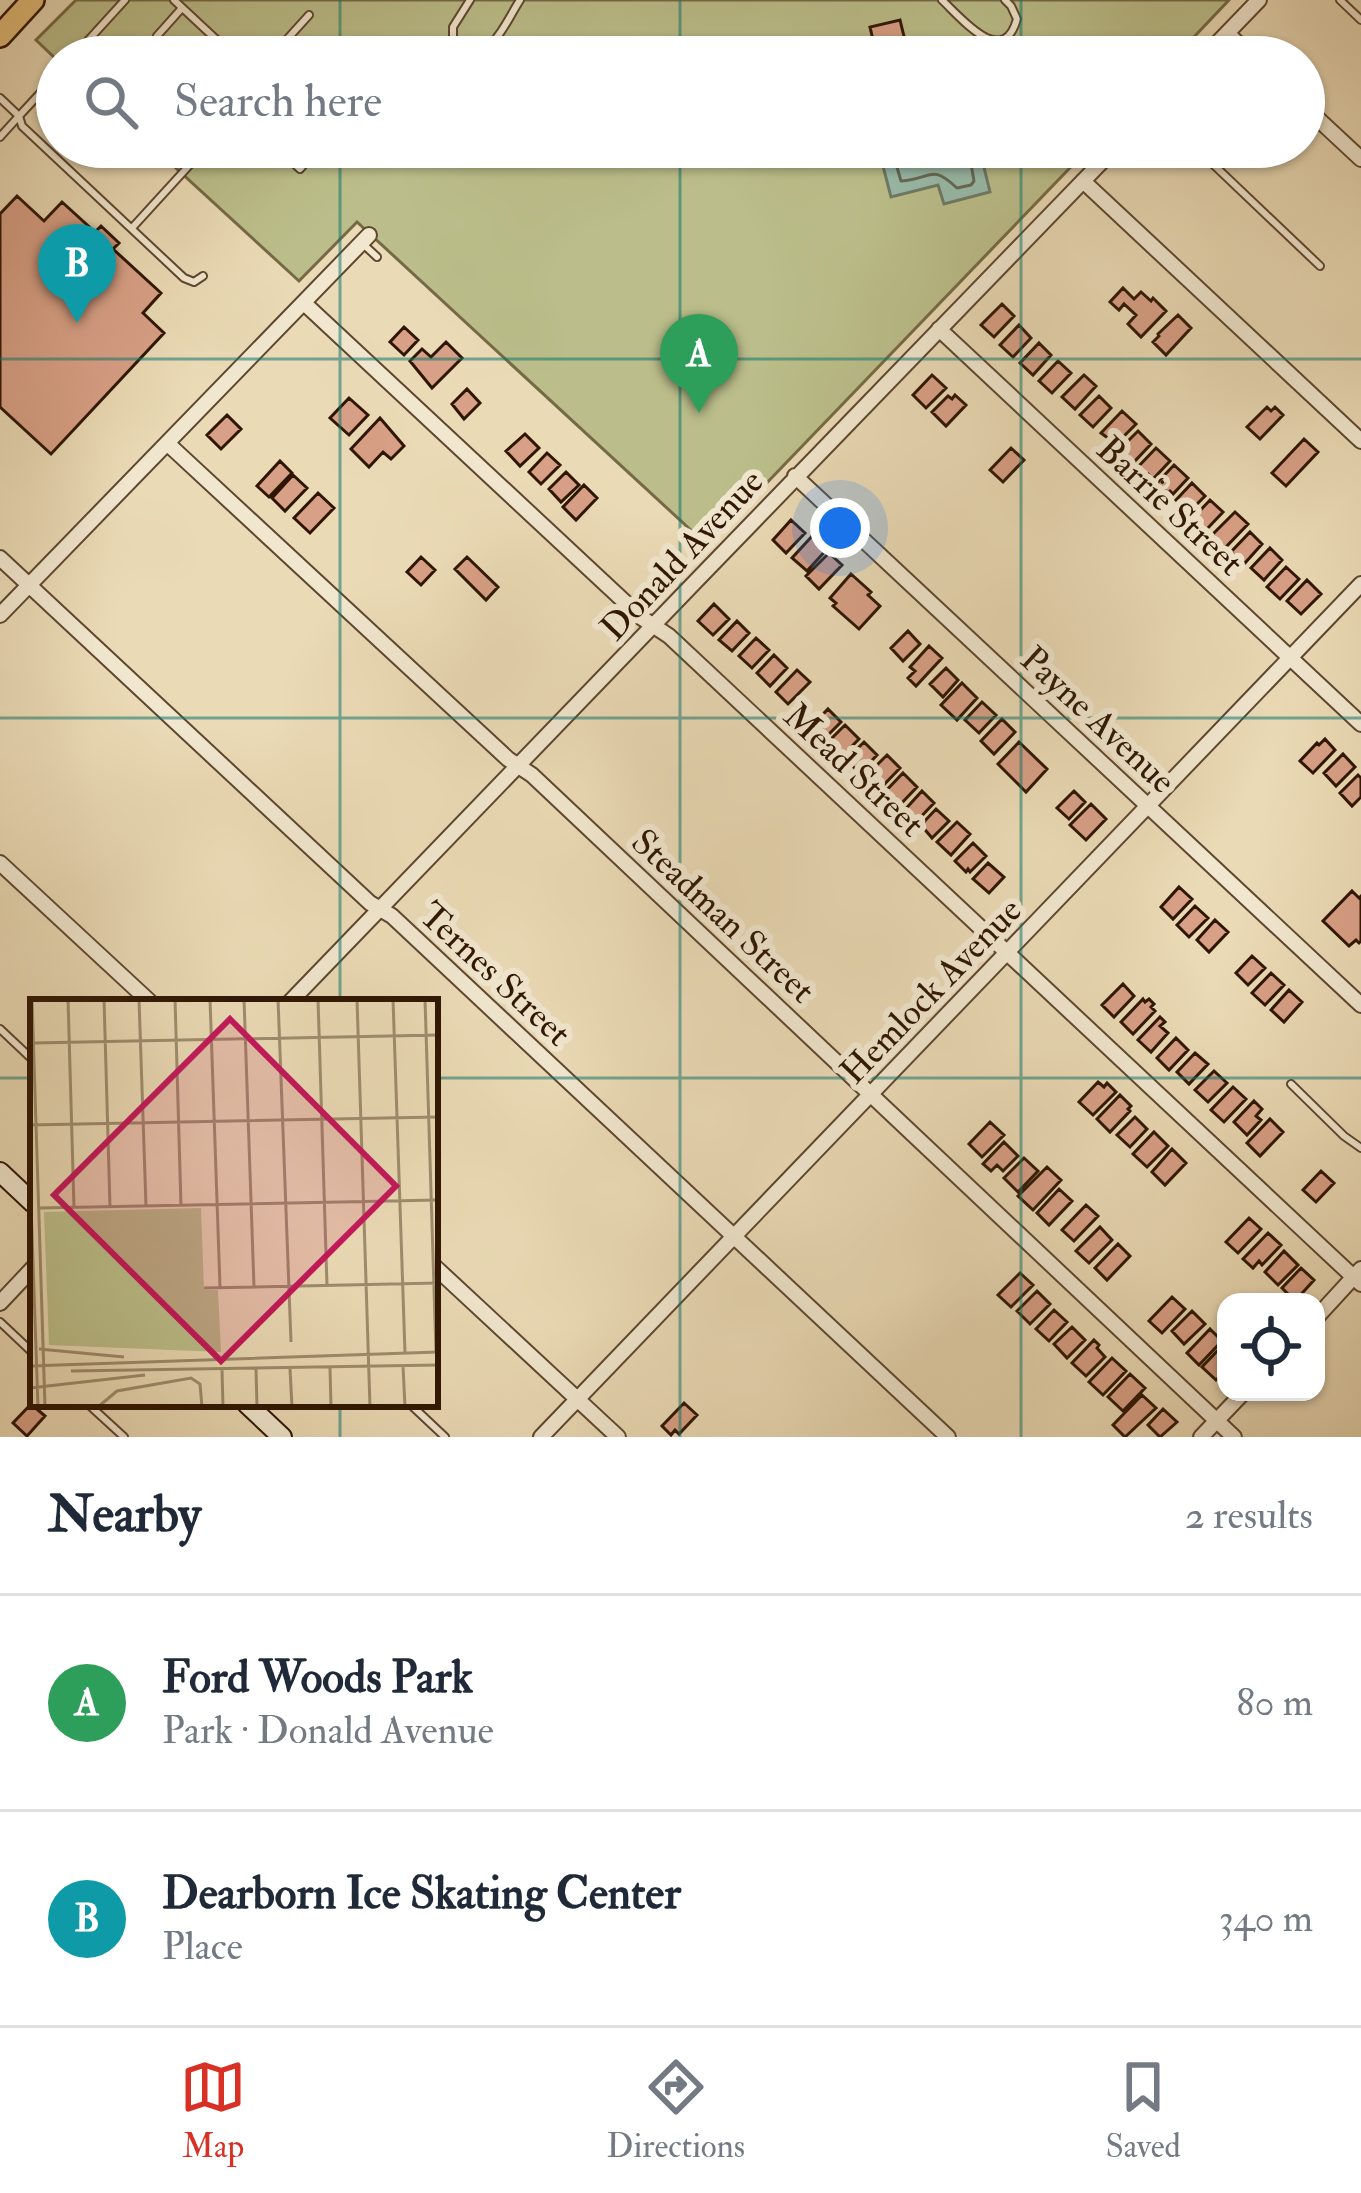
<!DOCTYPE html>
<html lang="en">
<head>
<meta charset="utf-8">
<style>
	body { margin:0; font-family:"IM FELL Double Pica",serif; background:#f2f2f3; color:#1f2937 }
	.controls { position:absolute; right:36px; bottom:36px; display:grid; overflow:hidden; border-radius:24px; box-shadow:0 3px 9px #0004 }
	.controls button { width:108px; height:108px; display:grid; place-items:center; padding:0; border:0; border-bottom:3px solid #e0e1e3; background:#fff; color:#1f2937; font:60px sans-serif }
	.you { position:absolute; left:840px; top:528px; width:42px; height:42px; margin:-30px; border:9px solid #fff; border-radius:50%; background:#1a73e8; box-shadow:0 0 0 18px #1a73e833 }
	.badge { display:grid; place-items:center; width:78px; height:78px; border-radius:50%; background:#d93025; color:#fff; font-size:39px; font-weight:700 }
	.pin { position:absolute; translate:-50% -99px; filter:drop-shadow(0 3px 6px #0008) }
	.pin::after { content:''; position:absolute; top:63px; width:42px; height:36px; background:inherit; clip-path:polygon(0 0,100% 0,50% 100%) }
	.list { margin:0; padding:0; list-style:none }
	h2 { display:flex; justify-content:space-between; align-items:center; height:156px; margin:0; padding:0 48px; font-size:51px }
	h2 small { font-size:39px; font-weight:400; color:#747a83 }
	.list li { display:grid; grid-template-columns:78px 1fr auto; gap:36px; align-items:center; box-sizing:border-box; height:216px; padding:0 48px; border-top:3px solid #e0e1e3 }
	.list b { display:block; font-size:45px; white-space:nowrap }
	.list p { margin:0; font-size:39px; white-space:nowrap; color:#747a83 }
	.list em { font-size:39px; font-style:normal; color:#747a83 }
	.icon { flex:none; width:66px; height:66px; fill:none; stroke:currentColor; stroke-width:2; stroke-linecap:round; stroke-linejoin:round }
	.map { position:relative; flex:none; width:1361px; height:1437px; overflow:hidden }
	.search { position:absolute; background:#fff; box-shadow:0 3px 9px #0004; left:36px; right:36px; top:36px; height:132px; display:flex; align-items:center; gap:30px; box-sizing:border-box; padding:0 42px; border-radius:66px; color:#747a83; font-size:45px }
	.sheet { height:588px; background:#fff }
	nav { display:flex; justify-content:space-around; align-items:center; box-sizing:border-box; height:168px; border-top:3px solid #e0e1e3; background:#fff; font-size:33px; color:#747a83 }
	nav a { display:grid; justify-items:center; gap:6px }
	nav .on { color:#d93025 }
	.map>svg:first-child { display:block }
	.green { fill:#bbbe8a; stroke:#756a46; stroke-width:3 }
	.water { fill:#98bbaa; stroke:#6e7967; stroke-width:3 }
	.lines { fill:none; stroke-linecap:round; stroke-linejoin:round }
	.shore { stroke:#646856; stroke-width:3 }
	.building { fill:#d8a086; stroke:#2f1603; stroke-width:3 }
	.lane-casing { stroke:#5e4730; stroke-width:10 }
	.street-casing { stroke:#5e4730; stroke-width:18 }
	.secondary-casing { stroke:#2f1603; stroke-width:22 }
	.primary-casing { stroke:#2f1603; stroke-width:26 }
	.lane { stroke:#f1e7cf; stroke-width:6 }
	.street { stroke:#f1e7cf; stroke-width:14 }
	.secondary { stroke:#f1e7cf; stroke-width:18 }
	.primary { stroke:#e5bd7a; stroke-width:21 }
	.grid { fill:none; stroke:#0f766e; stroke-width:3; stroke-opacity:0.55 }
	.labels { text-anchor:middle; stroke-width:12; stroke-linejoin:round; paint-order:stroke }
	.street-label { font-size:36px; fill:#2f1603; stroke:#f1e7cf }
	.inset-road { fill:none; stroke:#9f8c6e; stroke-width:3 }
	.view { fill:#c2185b; fill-opacity:0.15; stroke:#c2185b; stroke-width:6 }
	.inset-edge { fill:none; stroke:#2f1603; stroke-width:6 }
</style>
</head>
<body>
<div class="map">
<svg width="1361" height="1437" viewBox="0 0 1361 1437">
	<rect width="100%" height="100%" fill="#eadab5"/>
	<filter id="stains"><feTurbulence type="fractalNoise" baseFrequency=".00167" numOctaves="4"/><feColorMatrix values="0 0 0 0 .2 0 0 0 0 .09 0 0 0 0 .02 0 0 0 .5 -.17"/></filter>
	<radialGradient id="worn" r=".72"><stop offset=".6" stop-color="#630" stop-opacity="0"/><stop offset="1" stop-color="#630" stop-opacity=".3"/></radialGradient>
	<path class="green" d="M76,0H1229L1175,57H57V60L36,40Z
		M153,147H1090L707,545L357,222L299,281Z"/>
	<path class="water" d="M878,147H979L990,192L944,204L938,185L891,197Z"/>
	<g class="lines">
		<path class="shore" d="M891,147L901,181C933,179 930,163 957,188L971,185L974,181L968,147"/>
	</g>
	<path class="building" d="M900,20L909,57H877L870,27Z
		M17,196L44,221L62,202L95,232L101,226L119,243L113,249L161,293L143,313L164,333L51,454L0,407V214Z
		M1123,288L1134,299L1141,292L1151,301L1153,298L1166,311L1141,337L1128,324L1136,315L1124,304L1119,310L1110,302Z
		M1002,304L1014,316L994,337L981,325Z
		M1178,315L1191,328L1166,355L1153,342L1159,336L1158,334Z
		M1019,325L1031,338L1013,357L1000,345Z
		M404,327L418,340L404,355L390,342Z
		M446,342L462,358L432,388L410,361L422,349L431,357Z
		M1039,343L1051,355L1033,375L1020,363Z
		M1058,361L1071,373L1052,393L1039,381Z
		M932,375L946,388L926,408L913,395Z
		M1084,375L1096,386L1075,409L1062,397Z
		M467,389L480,403L464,419L452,404Z
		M955,395L966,405L946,426L932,412L948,396L952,399Z
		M1099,396L1111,408L1093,427L1080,415Z
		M349,398L368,415L349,435L330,418Z
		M1267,407L1271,411L1275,407L1283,415L1260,439L1247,427Z
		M1122,411L1136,424L1116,444L1101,433Z
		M227,415L241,429L221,449L207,435Z
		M380,418L404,446L391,459L383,452L369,467L351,449Z
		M1138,431L1151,444L1134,462L1129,457L1126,461L1117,452Z
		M525,434L539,448L520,466L506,451Z
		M1304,439L1318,452L1286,486L1272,473Z
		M1011,448L1024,460L1003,482L990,470Z
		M1156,448L1170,461L1153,479L1148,474L1144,477L1136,469Z
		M547,453L560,465L541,484L529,472Z
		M280,461L292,473L269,497L257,486Z
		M1174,465L1188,478L1173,494L1170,491L1168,493L1157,483Z
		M566,472L579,485L561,502L549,489Z
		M293,475L307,488L285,511L272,498Z
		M1192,483L1205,496L1190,511H1187L1176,500Z
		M584,485L597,498L576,520L563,507Z
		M318,493L334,508L310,533L294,518Z
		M1210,500L1223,512L1206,530L1193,518Z
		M1235,512L1248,524L1222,551L1209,538Z
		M791,520L805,533L786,553L773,540Z
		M1250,532L1262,544L1244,564L1231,552Z
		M814,534L829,547L807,571L792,558Z
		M1270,548L1282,560L1264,580L1251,568Z
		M829,553L842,565L819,589L806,576Z
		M421,557L435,570L421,585L407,572Z
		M467,557L498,587L486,600L455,569Z
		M1286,567L1299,579L1280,599L1267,587Z
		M851,574L871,592L868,595L880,606L859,629L833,606L836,603L830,598Z
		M1307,580L1321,594L1301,614L1287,601Z
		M714,604L729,619L713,635L698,621Z
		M737,621L749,633L732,651L719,640Z
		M908,631L920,644L903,661L891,648Z
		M756,638L769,650L752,668L739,656Z
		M929,646L942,658L916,686L908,678L915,671L910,667Z
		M774,655L787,668L770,686L757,673Z
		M946,668L958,680L943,697L930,684Z
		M797,670L810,682L788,704L776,692Z
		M962,683L977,698L957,720L941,705Z
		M982,702L996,715L979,733L965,720Z
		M828,709L841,722L823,740L821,738L817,741L807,731Z
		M1002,719L1015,732L994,754L981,741Z
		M845,725L859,739L838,760L824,746Z
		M1325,739L1335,750L1313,773L1300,761L1317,743L1319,745Z
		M864,742L877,755L860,773L846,760Z
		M1019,742L1047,769L1026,792L998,764Z
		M1343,754L1355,767L1336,786L1324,773Z
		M887,755L900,768L874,795L861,781Z
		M903,773L917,787L895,810L881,796Z
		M1358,775L1361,778V797L1352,806L1340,793Z
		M922,791L934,803L914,824L902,813Z
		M1074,791L1085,802L1069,819L1057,808Z
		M1091,804L1106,819L1086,840L1070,825Z
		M936,809L949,821L932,838L921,825Z
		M957,822L970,834L951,855L937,842Z
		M973,843L986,856L970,872L968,869L966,872L955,861Z
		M988,863L1004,877L989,893L973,879Z
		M1179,887L1192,899L1173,919L1161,907Z
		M1352,891L1359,898L1361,896V941L1359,943L1356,940L1349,946L1323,921Z
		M1195,906L1208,918L1189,937L1177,925Z
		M1215,920L1228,932L1209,952L1197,940Z
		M1252,956L1265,968L1248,985L1236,973Z
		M1271,973L1284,985L1265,1005L1252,993Z
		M1123,984L1134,996L1114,1017L1102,1005Z
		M1289,990L1302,1002L1284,1022L1271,1010Z
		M1143,999L1145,1002L1149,999L1154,1004L1151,1007L1155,1011L1133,1034L1121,1022Z
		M1160,1017L1165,1022L1160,1026L1168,1033L1151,1052L1138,1040Z
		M1176,1038L1188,1050L1169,1070L1157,1058Z
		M1195,1053L1208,1064L1189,1084L1177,1072Z
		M1214,1071L1227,1083L1208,1102L1195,1090Z
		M1098,1082L1104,1087L1107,1083L1116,1092L1093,1115L1079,1102Z
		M1233,1087L1246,1099L1224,1122L1211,1110Z
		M1120,1095L1131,1106L1128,1109L1130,1111L1110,1132L1097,1119Z
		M1254,1101L1262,1109L1256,1116L1261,1120L1247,1135L1234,1122Z
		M1135,1117L1147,1129L1130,1147L1117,1135Z
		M1270,1119L1283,1132L1260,1156L1247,1143Z
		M990,1122L1004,1135L982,1157L969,1144Z
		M1154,1132L1168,1146L1147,1167L1133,1154Z
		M1004,1142L1018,1156L1003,1171L997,1165L991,1171L983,1164Z
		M1172,1149L1186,1163L1165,1185L1152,1172Z
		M1024,1158L1038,1171L1018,1192L1004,1178Z
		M1047,1167L1061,1180L1033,1210L1018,1196Z
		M1321,1171L1334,1183L1316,1202L1303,1190Z
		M1059,1189L1072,1201L1049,1225L1037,1213Z
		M1086,1205L1098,1216L1074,1241L1062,1230Z
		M1249,1218L1261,1229L1238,1253L1226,1242Z
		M1100,1227L1112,1240L1089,1263L1076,1251Z
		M1268,1233L1281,1245L1262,1265L1259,1261L1253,1268L1243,1259Z
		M1118,1244L1130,1256L1107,1280L1095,1268Z
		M1284,1251L1298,1265L1278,1285L1265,1272Z
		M1301,1268L1314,1280L1295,1301L1282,1288Z
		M1020,1273L1033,1285L1011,1307L998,1295Z
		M1037,1291L1050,1304L1030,1324L1017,1311Z
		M1172,1297L1185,1309L1162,1333L1149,1321Z
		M1054,1310L1067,1322L1049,1341L1036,1329Z
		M1192,1311L1205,1324L1184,1344L1172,1331Z
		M1072,1327L1085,1340L1067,1358L1054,1344Z
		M1210,1329L1222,1341L1199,1365L1187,1353Z
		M1094,1340L1099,1345L1097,1348L1105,1357L1086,1376L1072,1363Z
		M1222,1346H1226V1370L1216,1380L1202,1367Z
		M1112,1358L1126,1371L1103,1395L1089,1382Z
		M1130,1374L1145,1388L1123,1411L1108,1397Z
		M1142,1395L1156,1408L1125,1437L1113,1425Z
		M684,1403L697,1415L679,1434L675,1430L671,1435L662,1426Z
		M31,1404L45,1416L27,1436L13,1423Z
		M1163,1409L1177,1422L1160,1437L1148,1425Z"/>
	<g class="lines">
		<g class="lane-casing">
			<path id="lane" d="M174,0L235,57
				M470,0L453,27V42L463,54C494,57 505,23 520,0
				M942,0C962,19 1003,69 1017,19L1011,6L1005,0
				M1340,0L1361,20
				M73,57L125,0
				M179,57L157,36L182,8
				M271,57L309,15
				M57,75L19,116L22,126L184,278L194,282L203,276
				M0,98L19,116L0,137
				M276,147L300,169L319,147
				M1195,147L1320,266
				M132,228L206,147
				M362,243L377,257
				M0,1029L33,1060
				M1291,1084L1344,1136L1361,1148
				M0,1322L33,1353
				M88,1404L124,1437
				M410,1404L445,1437"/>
		</g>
		<g class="street-casing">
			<path id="street" d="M1227,33L1252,57
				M1204,57L1259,0
				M1304,106L1361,159
				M1083,181L1361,441
				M304,303L642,618L669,636L1361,1284
				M939,329L1361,724
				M167,443L508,759L532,775L1234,1437
				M795,476L1361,1005
				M0,558L370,903L392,916L948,1437
				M0,615L369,235
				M0,863L150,1002
				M290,1002C565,717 840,431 1116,147
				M435,1267L618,1437
				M0,1303L33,1268
				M1316,1318L1361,1269
				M541,1437L1361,584
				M1201,1437L1244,1392"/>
		</g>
		<g class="secondary-casing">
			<path id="secondary" d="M0,1172L33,1203
				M247,1404L282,1437"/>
		</g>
		<g class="primary-casing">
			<path id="primary" d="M0,36L33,0"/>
		</g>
		<use href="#lane" class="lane"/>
		<use href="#street" class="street"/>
		<use href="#secondary" class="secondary"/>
		<use href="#primary" class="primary"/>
	</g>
	<path class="grid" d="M340,0V57M680,0V57M1021,0V57M340,147V1002M680,147V1437M1021,147V1437M0,359H1361M0,718H1361M0,1078H33M435,1078H1361M340,1404V1437"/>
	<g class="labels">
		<g class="street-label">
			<text transform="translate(1171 505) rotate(43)" y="13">Barrie Street</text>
			<text transform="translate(681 554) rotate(-47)" y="13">Donald Avenue</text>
			<text transform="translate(1099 719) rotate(43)" y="13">Payne Avenue</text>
			<text transform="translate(855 769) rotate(43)" y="13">Mead Street</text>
			<text transform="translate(724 915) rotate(43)" y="13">Steadman Street</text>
			<text transform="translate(496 973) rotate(43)" y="13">Ternes Street</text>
			<text transform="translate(930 990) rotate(-46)" y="13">Hemlock Avenue</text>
		</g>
	</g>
	<g transform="translate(30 999)">
		<rect width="408" height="408" fill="#eadab5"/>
		<path d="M171,209L174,291H188L191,353L19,346L14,213Z" fill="#bbbe8a"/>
		<path class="inset-road" d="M2,0L15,408M38,0L44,208M74,0L80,208M109,0L116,207M145,0L151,207M180,0L190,288M214,0L224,288M248,0L261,343M288,0L297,287M327,0L340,408M363,0L375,354M395,0L406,353M4,44L408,36M0,126L408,118M0,176L8,408M10,209L408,201M174,289L408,284M9,350L94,358M0,367L408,353M373,367L375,408M300,369L301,408M226,370L227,408M260,370L262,408M192,371L193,408M41,372L408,366M0,389L115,376M68,408L87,392L161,379L170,385L172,408"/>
		<path class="view" d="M200,20L366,187L191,362L24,196Z"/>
		<rect width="408" height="408" class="inset-edge"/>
	</g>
	<rect width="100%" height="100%" filter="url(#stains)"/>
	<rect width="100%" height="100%" fill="url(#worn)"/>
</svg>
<div class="controls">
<button><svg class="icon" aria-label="locate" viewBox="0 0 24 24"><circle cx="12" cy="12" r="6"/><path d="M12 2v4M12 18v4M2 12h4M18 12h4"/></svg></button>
</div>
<div class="you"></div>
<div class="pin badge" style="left:699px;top:413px;background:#2e9e5b">A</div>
<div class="pin badge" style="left:77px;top:323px;background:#0f9aa8">B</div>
<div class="search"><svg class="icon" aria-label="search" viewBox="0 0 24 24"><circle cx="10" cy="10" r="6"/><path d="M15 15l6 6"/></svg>Search here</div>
</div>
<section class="sheet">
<h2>Nearby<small>2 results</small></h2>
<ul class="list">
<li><span class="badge" style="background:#2e9e5b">A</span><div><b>Ford Woods Park</b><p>Park · Donald Avenue</p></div><em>80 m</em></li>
<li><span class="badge" style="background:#0f9aa8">B</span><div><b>Dearborn Ice Skating Center</b><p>Place</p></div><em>340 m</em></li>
</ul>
</section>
<nav>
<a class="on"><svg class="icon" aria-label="map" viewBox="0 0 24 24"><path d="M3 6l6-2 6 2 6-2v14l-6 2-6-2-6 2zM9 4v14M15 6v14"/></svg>Map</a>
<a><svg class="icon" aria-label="directions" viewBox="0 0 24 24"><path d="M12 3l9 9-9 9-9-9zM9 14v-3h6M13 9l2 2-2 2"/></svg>Directions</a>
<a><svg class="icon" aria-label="saved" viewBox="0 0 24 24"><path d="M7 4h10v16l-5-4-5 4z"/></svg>Saved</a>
</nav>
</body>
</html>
